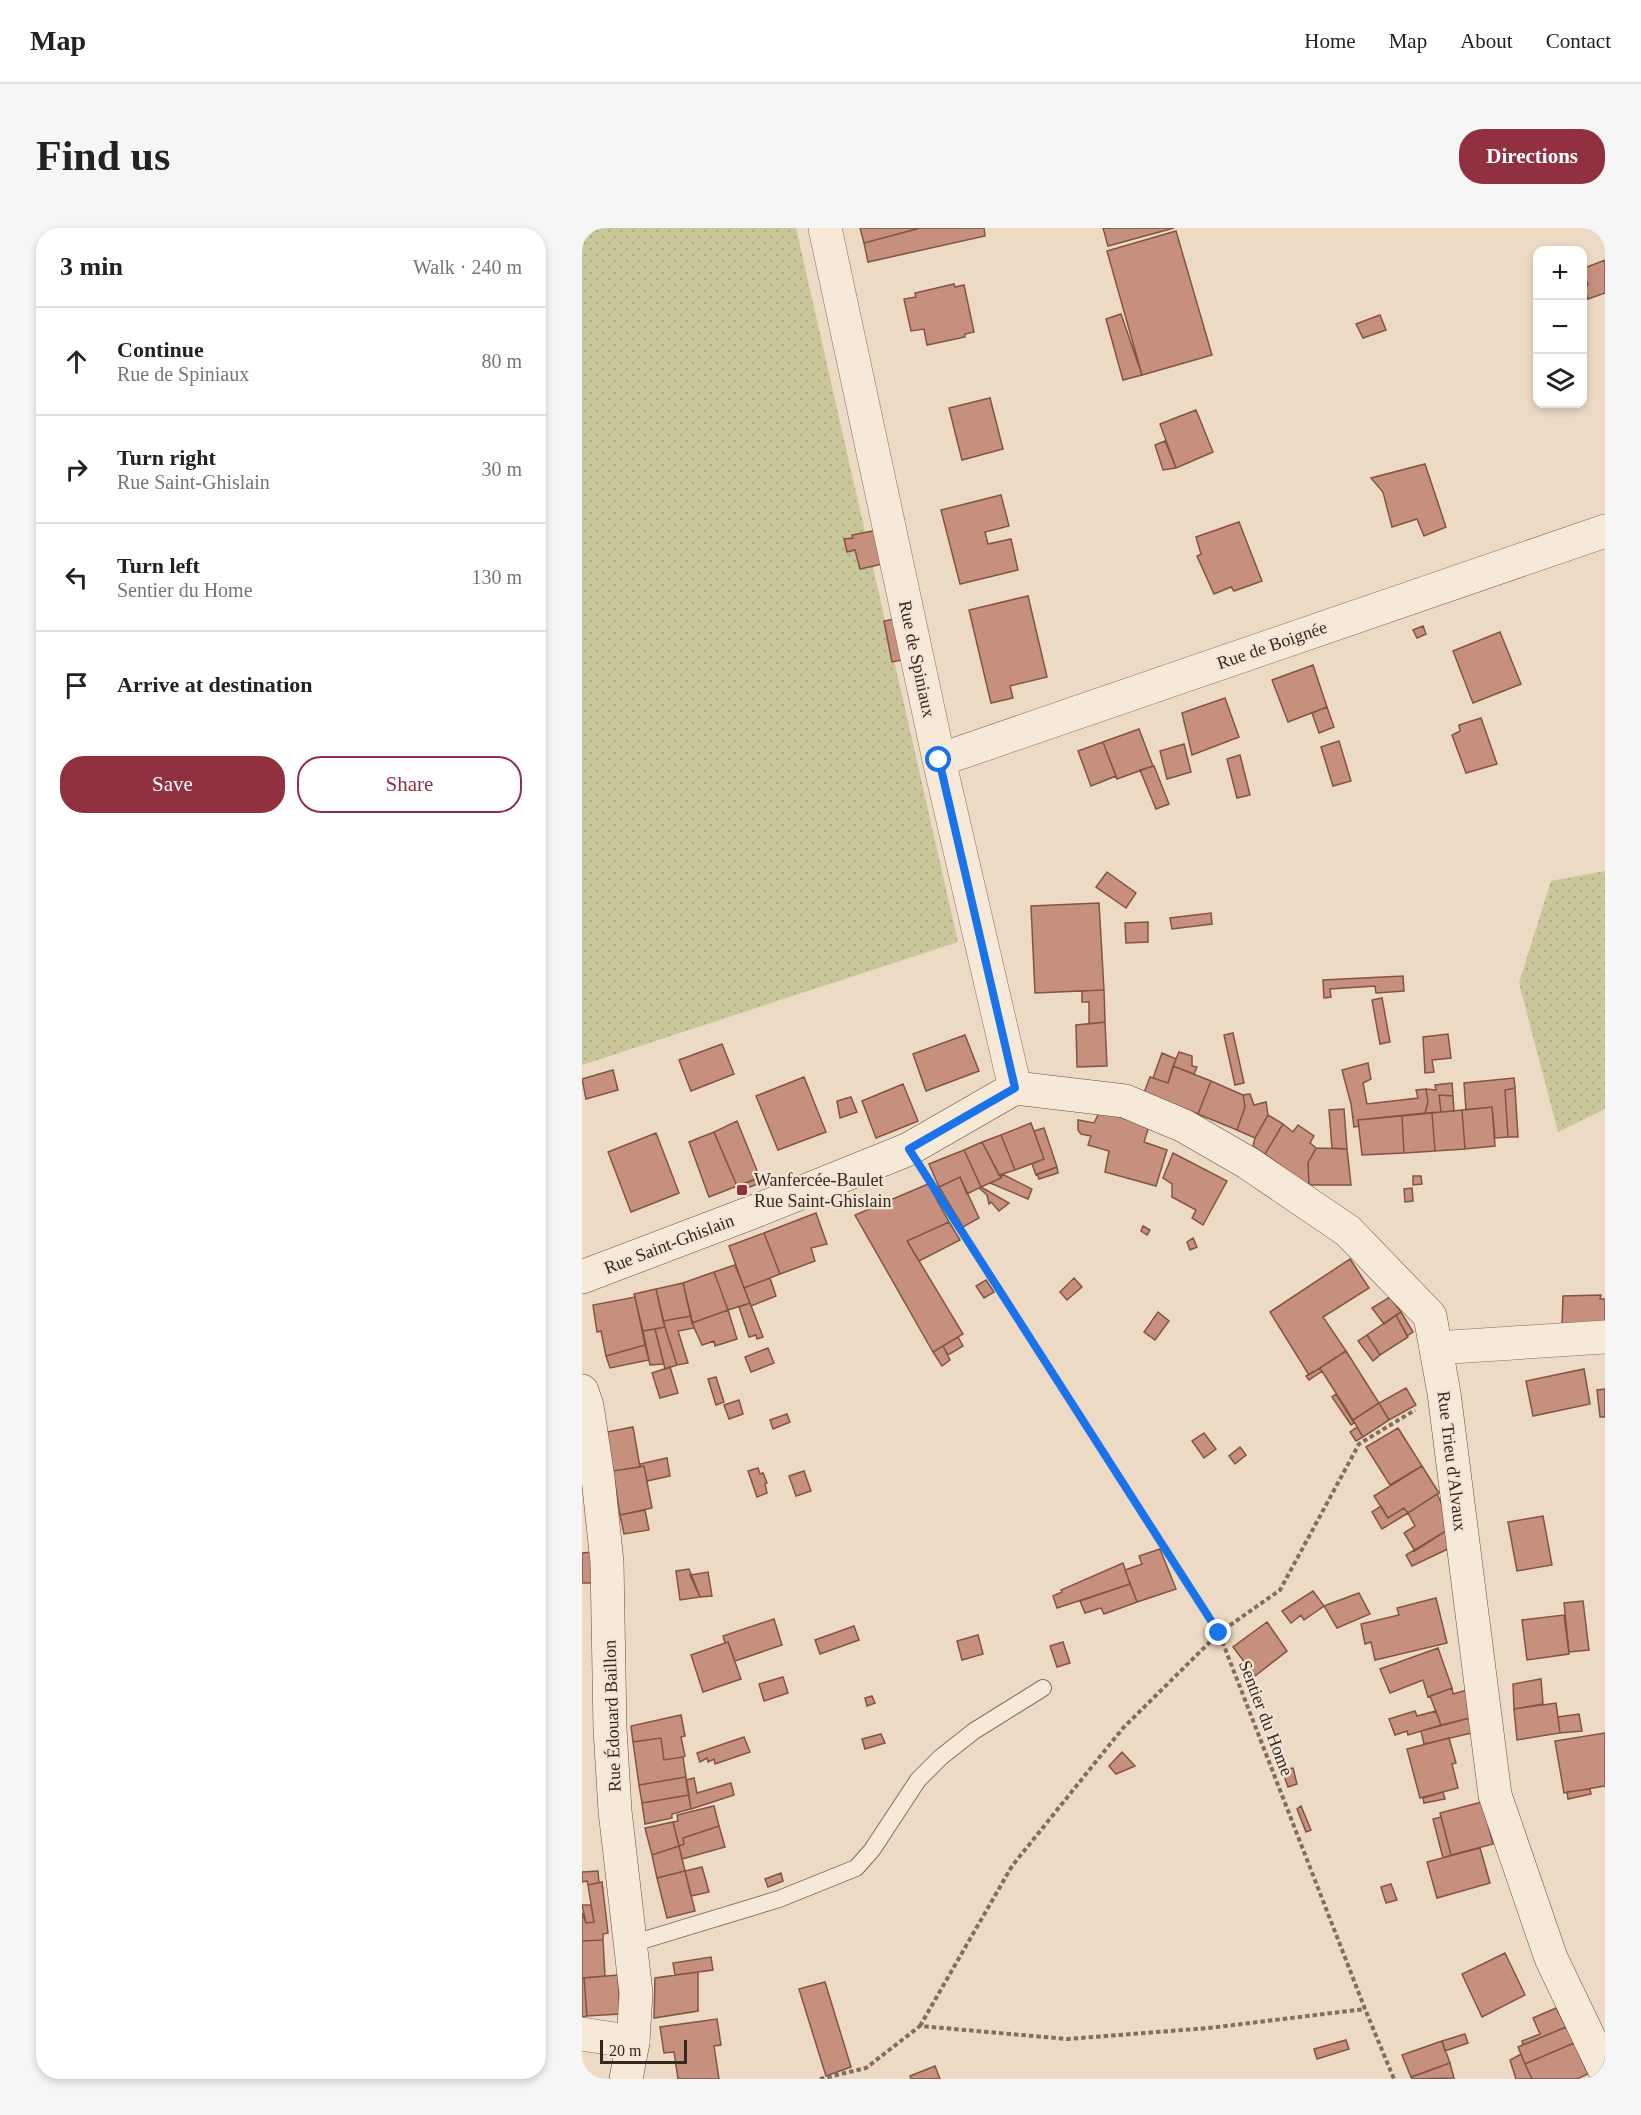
<!DOCTYPE html>
<html lang="en">
<head>
<meta charset="utf-8">
<style>
	body { margin:0; font-family:"Times New Roman",serif; background:#f6f6f6; color:#222 }
	.controls { position:absolute; right:18px; top:18px; display:grid; overflow:hidden; border-radius:12px; box-shadow:0 3px 9px #0003 }
	.controls button { width:54px; height:54px; display:grid; place-items:center; padding:0; border:0; border-bottom:2px solid #e0e0e0; background:#fff; color:#222; font:30px sans-serif }
	.scale { position:absolute; left:18px; bottom:15px; width:87px; box-sizing:border-box; padding-left:6px; border:3px solid #37271f; border-top:0; font-size:16px; line-height:21px; white-space:nowrap; color:#37271f; -webkit-text-stroke:4px #f3e5d5; paint-order:stroke }
	.stop { position:absolute; width:18px; height:18px; margin:-14px; border:4px solid #1a73e8; border-radius:50%; background:#fff }
	.stop.end { background:#1a73e8; border-color:#fff; box-shadow:0 2px 6px #0008 }
	.list { margin:0; padding:0; list-style:none }
	h2 { display:flex; justify-content:space-between; align-items:center; height:78px; margin:0; padding:0 24px; font-size:26px }
	h2 small { font-size:20px; font-weight:400; color:#767676 }
	.list li { display:grid; grid-template-columns:39px 1fr auto; gap:18px; align-items:center; box-sizing:border-box; height:108px; padding:0 24px; border-top:2px solid #e0e0e0 }
	.list b { display:block; font-size:22px; white-space:nowrap }
	.list p { margin:0; font-size:20px; white-space:nowrap; color:#767676 }
	.list em { font-size:20px; font-style:normal; color:#767676 }
	.actions { display:flex; gap:12px; padding:18px 24px }
	.actions a { flex:1; padding:14px 0; border:2px solid #913041; border-radius:24px; text-align:center; font-size:21px; color:#913041 }
	.actions .main { background:#913041; color:#fff }
	.icon { flex:none; width:33px; height:33px; fill:none; stroke:currentColor; stroke-width:2; stroke-linecap:round; stroke-linejoin:round }
	.map { position:relative; flex:none; width:1023px; height:1851px; overflow:hidden; border-radius:24px }
	header { display:flex; align-items:center; gap:36px; box-sizing:border-box; height:84px; padding:0 30px; background:#fff; border-bottom:2px solid #e0e0e0 }
	header strong { font-size:28px }
	nav { display:flex; gap:33px; margin-inline-start:auto; font-size:21px }
	.intro { display:flex; align-items:center; justify-content:space-between; box-sizing:border-box; height:144px; padding:0 36px }
	h1 { margin:0; font-size:42px }
	.button { padding:15px 27px; border-radius:24px; background:#913041; color:#fff; font-size:21px; font-weight:700 }
	main { display:flex; gap:36px; padding:0 36px }
	aside { flex:1; background:#fff; border-radius:24px; box-shadow:0 3px 9px #0003 }
	.map>svg:first-child { display:block }
	.grass { fill:url(#grass-dots) }
	.building { fill:#c7907e; stroke:#835344; stroke-width:1.5 }
	.lines { fill:none; stroke-linecap:round; stroke-linejoin:round }
	.service-casing { stroke:#866c5c; stroke-width:18 }
	.minor-casing { stroke:#866c5c; stroke-width:34 }
	.secondary-casing { stroke:#674d40; stroke-width:34 }
	.path { stroke:#866c5c; stroke-width:4; stroke-dasharray:4.5 3; stroke-linecap:butt }
	.service { stroke:#f7e9d8; stroke-width:16 }
	.minor { stroke:#f7e9d8; stroke-width:33 }
	.secondary { stroke:#f7e9d8; stroke-width:33 }
	.route { stroke:#1a73e8; stroke-width:8 }
	.poi-dot { fill:#913041; stroke:#f3e5d5; stroke-width:2 }
	.labels { text-anchor:middle; stroke-width:4.5; stroke-linejoin:round; paint-order:stroke }
	.street-label { font-size:18px; fill:#37271f; stroke:#f3e5d5 }
	.poi-label { font-size:18px; fill:#37271f; stroke:#f3e5d5; text-anchor:start }
</style>
</head>
<body>
<header>
<strong>Map</strong>
<nav><a>Home</a><a>Map</a><a>About</a><a>Contact</a></nav>
</header>
<div class="intro"><h1>Find us</h1><a class="button">Directions</a></div>
<main>
<aside>
<h2>3 min<small>Walk · 240 m</small></h2>
<ul class="list">
<li><svg class="icon" aria-label="ahead" viewBox="0 0 24 24"><path d="M12 20V5M6 11l6-6 6 6"/></svg><div><b>Continue</b><p>Rue de Spiniaux</p></div><em>80 m</em></li>
<li><svg class="icon" aria-label="right" viewBox="0 0 24 24"><path d="M7 20v-9h11M14 6l5 5-5 5"/></svg><div><b>Turn right</b><p>Rue Saint-Ghislain</p></div><em>30 m</em></li>
<li><svg class="icon" aria-label="left" viewBox="0 0 24 24"><path d="M17 20v-9H6M10 6l-5 5 5 5"/></svg><div><b>Turn left</b><p>Sentier du Home</p></div><em>130 m</em></li>
<li><svg class="icon" aria-label="arrive" viewBox="0 0 24 24"><path d="M6 21V4h12l-3 4 3 4H6"/></svg><div><b>Arrive at destination</b></div></li>
</ul>
<div class="actions"><a class="main">Save</a><a>Share</a></div>
</aside>
<div class="map">
<svg width="1023" height="1851" viewBox="0 0 1023 1851">
	<defs>
		<pattern id="grass-dots" width="8" height="8" patternUnits="userSpaceOnUse" patternTransform="scale(1.5)"><rect width="8" height="8" fill="#c9c79a"/><path d="M2 2h.1M6 6h.1" fill="none" stroke="#adab84" stroke-width="1.8" stroke-linecap="round"/></pattern>
	</defs>
	<rect width="100%" height="100%" fill="#ecdac5"/>
	<path class="grass" d="M0,0H214L376,714L0,837Z
		M1023,643V881L976,904L937,755L969,653Z"/>
	<path class="building" d="M278,0H335V1L282,15Z
		M402,0L403,8L286,34L282,15L338,0Z
		M521,0H592L526,18Z
		M594,3L630,127L560,147L525,23Z
		M1023,32V65L1006,71L1002,59L1006,57L1000,41Z
		M372,56L373,59L382,57L392,104L383,106V109L345,117L342,101L329,103L322,71L334,69L333,65Z
		M539,86L560,147L541,152L524,91Z
		M798,87L804,102L781,110L774,96Z
		M408,170L421,221L380,232L367,180Z
		M614,182L631,224L594,240L578,196Z
		M583,213L594,240L581,242L573,217Z
		M843,236L864,299L842,308L835,291L810,299L801,264L789,250Z
		M419,267L427,298L403,304L406,316L429,311L436,342L378,356L359,282Z
		M657,294L680,353L652,363L649,359L632,366L615,328L619,326L614,309Z
		M296,302L301,336L278,341L273,322L265,324L262,311L271,310L270,307Z
		M446,368L465,449L428,458L431,470L409,475L387,382Z
		M317,390L326,431L310,434L302,393Z
		M841,398L844,406L835,410L831,402Z
		M918,404L939,456L891,475L871,423Z
		M731,437L745,479L706,494L690,452Z
		M643,470L657,509L610,527L600,485Z
		M745,479L752,499L737,505L730,485Z
		M899,490L915,536L884,545L870,507L878,503L877,497Z
		M557,501L571,538L535,551L521,514Z
		M757,513L769,553L751,558L739,519Z
		M521,514L534,548L509,558L496,523Z
		M602,516L609,544L585,551L578,523Z
		M658,527L668,567L655,570L645,531Z
		M572,538L587,576L574,581L558,542Z
		M525,644L554,665L544,680L514,659Z
		M517,675L522,762L453,765L449,678Z
		M629,685L630,696L590,701L588,690Z
		M566,694V714L544,715L543,695Z
		M821,748L822,763L794,765L793,758L748,761L749,769L742,770L741,752Z
		M522,762L523,794L507,796V774H500V763Z
		M800,770L808,814L798,816L790,772Z
		M523,794L525,838L495,839L494,797Z
		M651,805L662,855L653,857L642,807Z
		M866,806L869,830L850,832L852,844L843,845L841,809Z
		M383,807L397,843L344,863L331,826Z
		M140,816L152,846L109,863L97,832Z
		M597,824L610,828V838L615,839L612,846L591,838Z
		M580,825L594,831L586,855L571,850Z
		M786,835L789,851L781,855L785,876L836,870L834,862L844,861L846,874L843,885L776,892L777,898L772,899L769,876L760,842Z
		M591,838L629,853L616,886L562,865L568,849L586,855Z
		M31,842L36,862L4,871L0,851Z
		M222,849L244,904L196,922L174,868Z
		M932,850L933,860L923,862L926,909L913,910L910,879L884,882L882,855Z
		M629,853L661,867L663,879L655,902L616,886Z
		M870,855L871,868L857,867L859,884L843,885L846,874L844,861L854,862L853,857Z
		M321,856L336,893L294,910L280,873Z
		M933,860L936,909H926L923,862Z
		M668,866L672,877L684,874L686,887L673,910L655,902L663,879L661,867Z
		M857,867L871,868L872,883L859,884Z
		M269,869L275,884L258,890L255,873Z
		M910,879L913,918L883,921L880,882Z
		M762,881L765,921L750,920L747,882Z
		M880,882L883,921L853,923L850,885Z
		M518,883L567,898L562,914L585,922L574,958L523,944L527,923L506,917L509,908L499,906L496,902V892L512,895Z
		M850,885L853,923L822,925L820,888Z
		M686,887L701,896L683,926L671,918L673,910Z
		M820,888L822,925L780,927L776,892Z
		M155,893L178,950L155,958L132,904Z
		M449,895L462,931L433,942L419,907Z
		M701,896L711,904L716,897L732,908L728,915L734,920L726,935L727,958L683,926Z
		M462,900L475,939L454,947L450,936L462,931L452,903Z
		M132,904L155,958L127,969L107,914Z
		M74,905L97,965L49,984L26,924Z
		M419,907L433,942L417,947L400,914Z
		M400,914L419,950L399,959L382,922Z
		M734,920L765,921L769,957H727L726,935Z
		M382,922L399,959L385,966L378,949L357,959L347,936Z
		M591,925L645,953L621,997L610,990L614,982L590,969V956L581,950Z
		M475,939L476,945L457,951L455,946Z
		M420,946L450,961L446,971L408,955L419,950Z
		M831,948H839L840,956L831,957Z
		M378,949L397,990L381,999L357,959Z
		M176,950L178,955L157,963L155,958Z
		M346,956L367,994L325,1013L381,1106L351,1124L273,987Z
		M399,959L427,975L417,983L409,974L407,976L405,967L397,960Z
		M830,960L831,973L823,974L822,961Z
		M234,985L245,1016L229,1020L233,1033L198,1046L182,1005Z
		M367,994L378,1012L337,1033L325,1013Z
		M561,998L568,1002L565,1007L559,1003Z
		M182,1005L198,1046L162,1060L147,1018Z
		M611,1010L615,1019L608,1022L605,1014Z
		M768,1031L787,1060L741,1089L764,1123L727,1147L688,1084Z
		M153,1037L168,1075L146,1082L132,1044Z
		M132,1044L146,1082L110,1095L101,1055Z
		M188,1050L194,1068L169,1078L162,1060Z
		M492,1050L500,1059L485,1072L478,1064Z
		M404,1052L412,1064L402,1070L394,1058Z
		M101,1055L109,1088L81,1093L74,1061Z
		M74,1061L83,1099L61,1103L52,1066Z
		M1019,1067L1018,1071H1023V1099H980L981,1068Z
		M53,1069L63,1117L24,1128L19,1103L15,1104L11,1077Z
		M808,1069L819,1084L802,1096L790,1080Z
		M168,1075L181,1109L175,1111L174,1107L167,1109L157,1079Z
		M146,1082L155,1111L133,1118L132,1113L120,1117L110,1095Z
		M576,1084L587,1093L573,1112L562,1104Z
		M819,1084L831,1104L825,1108L814,1087Z
		M814,1087L826,1109L798,1127L785,1107Z
		M109,1088L112,1100L96,1103L106,1135L95,1137L81,1093Z
		M83,1099L95,1137L83,1141L73,1101Z
		M73,1101L82,1136L68,1137L61,1103Z
		M785,1107L798,1127L791,1133L776,1113Z
		M376,1109L381,1118L366,1127L361,1118Z
		M63,1117L67,1132L28,1140L24,1128Z
		M361,1118L368,1132L360,1138L351,1124Z
		M186,1120L192,1135L169,1144L163,1129Z
		M764,1123L797,1175L771,1192L738,1140Z
		M88,1139L96,1165L78,1170L70,1145Z
		M738,1140L740,1143L727,1152L724,1148Z
		M1002,1141L1008,1176L951,1188L944,1153Z
		M134,1149L142,1174L134,1177L126,1151Z
		M824,1160L834,1177L807,1192L797,1175Z
		M1023,1161V1189H1018L1015,1162Z
		M754,1166L772,1195L769,1197L750,1169Z
		M157,1172L161,1186L147,1191L142,1177Z
		M797,1175L807,1192L781,1209L771,1192Z
		M205,1186L208,1194L191,1201L188,1192Z
		M51,1199L58,1239L31,1243L25,1204Z
		M775,1199L781,1209L774,1213L768,1204Z
		M816,1200L840,1238L808,1257L784,1219Z
		M622,1205L634,1221L622,1230L610,1213Z
		M658,1219L664,1227L653,1236L647,1228Z
		M85,1230L88,1248L65,1253L62,1238L58,1239V1236Z
		M62,1238L70,1280L38,1287L31,1243Z
		M840,1238L857,1265L826,1285L822,1280L806,1290L792,1268Z
		M176,1240L178,1246L181,1245L185,1255L183,1256L185,1265L175,1269L166,1243Z
		M222,1243L229,1263L214,1268L207,1248Z
		M855,1266L863,1283L867,1301L833,1323L822,1305L833,1298L826,1285Z
		M799,1278L806,1290L822,1280L826,1285L800,1301L790,1284Z
		M63,1282L67,1302L42,1306L38,1287Z
		M961,1288L970,1337L935,1343L926,1294Z
		M867,1301L870,1319L830,1338L824,1327Z
		M578,1321L594,1361L555,1374L543,1342L560,1336L557,1328Z
		M10,1324L12,1355H0V1325Z
		M541,1335L548,1356L475,1380L471,1368L480,1364L479,1362Z
		M107,1341L118,1369L98,1372L94,1343Z
		M126,1344L130,1368L118,1369L108,1347Z
		M548,1356L555,1374L522,1386L519,1380L503,1385L498,1373Z
		M731,1363L742,1378L722,1392L719,1387L709,1395L700,1383Z
		M777,1365L788,1386L755,1400L742,1378Z
		M854,1370L865,1415L793,1432L789,1414L783,1416L779,1396L817,1387L815,1380Z
		M1001,1373L1007,1422L987,1424L982,1375Z
		M982,1387L987,1426L945,1432L940,1392Z
		M192,1391L200,1417L153,1433L146,1414L143,1415L141,1408Z
		M685,1394L705,1423L673,1448L651,1419Z
		M272,1398L277,1412L238,1426L233,1412Z
		M396,1407L401,1426L380,1432L375,1413Z
		M146,1414L159,1451L121,1464L109,1427Z
		M481,1414L488,1435L475,1439L468,1418Z
		M856,1420L870,1460L846,1469L841,1452L808,1465L798,1441Z
		M201,1449L206,1465L182,1473L177,1456Z
		M959,1451L961,1476L932,1481L931,1456Z
		M870,1460L871,1466L885,1462L888,1490L859,1497L848,1468Z
		M290,1468L293,1475L285,1478L283,1470Z
		M974,1475L978,1505L935,1512L932,1481Z
		M833,1483L835,1488L854,1483L859,1497L826,1507L825,1503L813,1507L807,1491Z
		M997,1486L1000,1503L978,1505L976,1489Z
		M99,1487L103,1508L99,1509L103,1528L101,1529L82,1532L79,1510L51,1514L49,1498Z
		M888,1490L890,1505L842,1516L839,1503Z
		M1023,1505V1558L982,1565L973,1513Z
		M299,1506L303,1515L283,1521L280,1511Z
		M162,1509L168,1524L133,1536L132,1531L126,1534L125,1530L118,1534L115,1525Z
		M79,1510L82,1532L101,1529L104,1549L57,1557L51,1514Z
		M867,1510L874,1535L870,1536L876,1560L838,1570L825,1521Z
		M540,1524L553,1538L534,1546L527,1538Z
		M711,1540L715,1556L706,1559L700,1542Z
		M104,1549L107,1567L60,1575L57,1557Z
		M112,1550L115,1565L149,1555L152,1567L109,1581L104,1552Z
		M1008,1561L1009,1566L986,1571L985,1564Z
		M861,1564L863,1571L842,1575L841,1570Z
		M107,1567L109,1581L90,1586V1590L63,1596L60,1575Z
		M900,1574L911,1616L869,1627L858,1585Z
		M132,1578L137,1598L101,1610L102,1616L97,1618L91,1594L96,1593L95,1587Z
		M719,1578L729,1602L724,1604L715,1581Z
		M859,1589L869,1627L861,1630L851,1591Z
		M91,1594L97,1618L70,1627L63,1600Z
		M137,1598L143,1619L100,1631L97,1618L102,1616L101,1610Z
		M97,1618L103,1643L75,1650L70,1627Z
		M898,1620L908,1655L855,1670L845,1634Z
		M120,1639L127,1664L109,1668L103,1643Z
		M16,1643L17,1655L6,1657L5,1653L0,1654V1644Z
		M103,1643L113,1683L85,1690L75,1650Z
		M199,1645L201,1653L186,1659L183,1651Z
		M20,1654L26,1705L21,1706V1712L0,1713V1685L4,1695L12,1694L6,1657Z
		M809,1656L815,1672L804,1675L799,1659Z
		M0,1677H9L12,1694L4,1695Z
		M21,1712L23,1748L0,1750V1713Z
		M923,1725L943,1767L900,1789L880,1746Z
		M129,1729L131,1742L93,1747L91,1735Z
		M116,1744V1783L72,1790L73,1750Z
		M36,1747L38,1786L5,1788L2,1750Z
		M0,1750H2L5,1788L0,1789Z
		M243,1754L269,1839L244,1848L217,1761Z
		M974,1780L984,1799L941,1817L940,1813L958,1806L951,1790Z
		M135,1791L139,1817L132,1818L137,1851H96L92,1824L82,1825L78,1799Z
		M984,1799L992,1815L943,1836L936,1819Z
		M883,1806L886,1815L863,1823L860,1813Z
		M764,1812L767,1821L735,1831L732,1821Z
		M860,1813L868,1835L829,1849L820,1827Z
		M992,1815L1006,1846L995,1851H950L943,1836Z
		M939,1826L943,1836L950,1851H934L928,1832Z
		M868,1835L872,1850L830,1851V1849Z
		M353,1838L358,1851H329L328,1848Z"/>
	<g class="lines">
		<g class="service-casing">
			<path id="service" d="M49,1716L197,1671L274,1640L290,1622L336,1552L359,1529L392,1503L461,1460"/>
		</g>
		<g class="minor-casing">
			<path id="minor" d="M243,0L357,532L433,860
				M357,532L1023,303
				M854,1120L1023,1109
				M0,1806L51,1814"/>
		</g>
		<g class="secondary-casing">
			<path id="secondary" d="M0,1049L171,984L327,921L433,860L543,873L602,898L666,935L766,1003L848,1088L862,1165L913,1567L969,1730L1023,1843
				M0,1163L5,1178L16,1250L25,1334L28,1501L33,1583L54,1765L51,1814L44,1851"/>
		</g>
		<path class="path" d="M343,945L637,1405L783,1781L812,1851
			M338,1798L430,1638L541,1500L637,1405L698,1362L777,1216L833,1182
			M238,1851L284,1840L338,1798L485,1811L627,1800L783,1781"/>
		<use href="#service" class="service"/>
		<use href="#minor" class="minor"/>
		<use href="#secondary" class="secondary"/>
	</g>
	<g class="lines">
		<path class="route" d="M357,532L433,860L327,921L637,1405"/>
	</g>
	<rect class="poi-dot" x="154" y="956" width="12" height="12" rx="3"/>
	<g class="labels">
		<g class="street-label">
			<text transform="translate(690 417) rotate(-19)" y="6">Rue de Boignée</text>
			<text transform="translate(335 431) rotate(78)" y="6">Rue de Spiniaux</text>
			<text transform="translate(87 1016) rotate(-21)" y="6">Rue Saint-Ghislain</text>
			<text transform="translate(870 1233) rotate(83)" y="6">Rue Trieu d'Alvaux</text>
			<text transform="translate(30 1488) rotate(-92)" y="6">Rue Édouard Baillon</text>
			<text transform="translate(684 1490) rotate(69)" y="6">Sentier du Home</text>
		</g>
		<g class="poi-label">
			<text x="172" y="958">Wanfercée-Baulet<tspan x="172" dy="21">Rue Saint-Ghislain</tspan></text>
		</g>
	</g>
</svg>
<div class="controls">
<button>+</button>
<button>−</button>
<button><svg class="icon" aria-label="layers" viewBox="0 0 24 24"><path d="M12 4l9 5-9 5-9-5zM3 14l9 5 9-5"/></svg></button>
</div>
<div class="scale">20 m</div>
<div class="stop" style="left:357px;top:532px"></div>
<div class="stop end" style="left:637px;top:1405px"></div>
</div>
</main>
</body>
</html>
